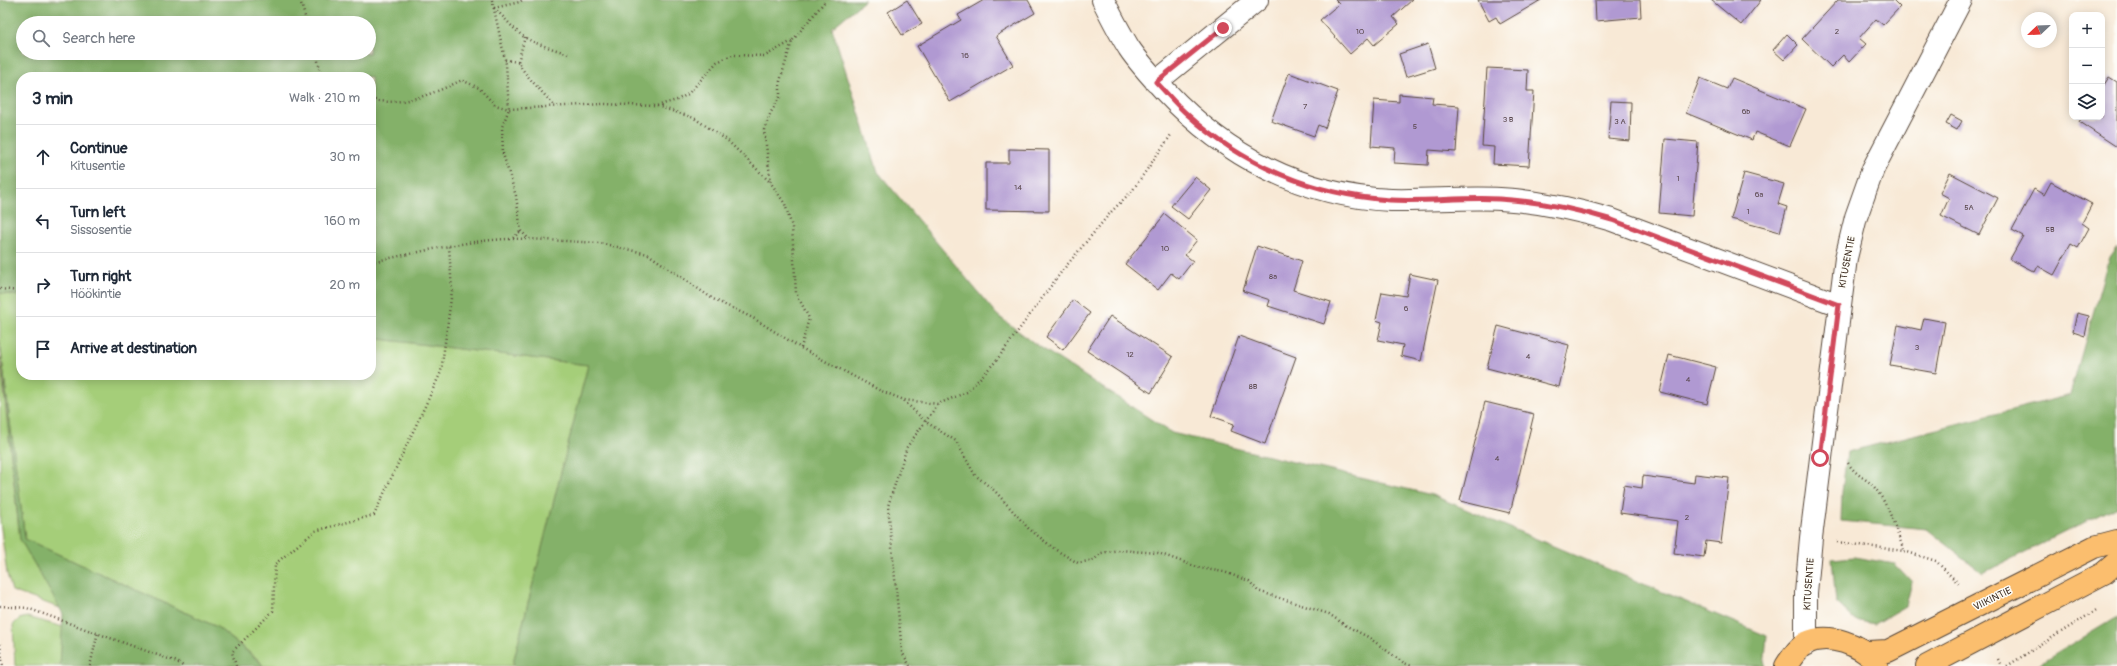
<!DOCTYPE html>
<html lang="en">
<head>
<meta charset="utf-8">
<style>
	body { margin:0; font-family:Pangolin,sans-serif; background:#f2f2f3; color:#1f2937 }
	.controls { position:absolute; right:12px; top:12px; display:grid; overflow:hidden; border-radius:8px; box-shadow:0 2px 10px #0003 }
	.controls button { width:36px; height:36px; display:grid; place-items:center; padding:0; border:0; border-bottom:1px solid #e0e1e3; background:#fff; color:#1f2937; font:20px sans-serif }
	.compass { position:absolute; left:2021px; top:12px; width:36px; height:36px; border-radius:50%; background:#fff; box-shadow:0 2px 10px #0003; rotate:247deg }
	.stop { position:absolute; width:12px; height:12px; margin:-9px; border:3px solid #d1495b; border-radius:50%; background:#fff }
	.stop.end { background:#d1495b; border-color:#fff; box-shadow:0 1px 4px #0008 }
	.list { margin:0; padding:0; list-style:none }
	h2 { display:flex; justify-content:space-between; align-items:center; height:52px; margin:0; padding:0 16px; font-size:17px }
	h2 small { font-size:13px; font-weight:400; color:#747a83 }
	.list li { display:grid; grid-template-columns:26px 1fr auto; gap:12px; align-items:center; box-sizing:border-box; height:64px; padding:0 16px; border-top:1px solid #e0e1e3 }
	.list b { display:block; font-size:15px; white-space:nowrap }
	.list p { margin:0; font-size:13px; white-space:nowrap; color:#747a83 }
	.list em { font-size:13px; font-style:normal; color:#747a83 }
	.icon { flex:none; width:22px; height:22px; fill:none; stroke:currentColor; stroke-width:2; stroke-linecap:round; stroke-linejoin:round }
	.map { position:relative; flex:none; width:2117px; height:666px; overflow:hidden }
	.search { position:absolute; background:#fff; box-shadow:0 2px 10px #0003; left:16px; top:16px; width:360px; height:44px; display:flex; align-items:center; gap:10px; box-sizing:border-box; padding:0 14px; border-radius:22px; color:#747a83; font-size:15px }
	.panel { position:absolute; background:#fff; box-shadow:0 2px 10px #0003; left:16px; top:72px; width:360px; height:308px; border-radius:16px }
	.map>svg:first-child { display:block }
	.green { fill:#a5ce79; stroke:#707c4c }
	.forest { fill:#84b169; stroke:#606e44; fill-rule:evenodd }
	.building { fill:#b099d2 }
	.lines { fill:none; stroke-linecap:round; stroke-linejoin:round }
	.minor-casing { stroke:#57473a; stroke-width:24 }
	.primary-casing { stroke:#57473a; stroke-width:24 }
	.path { stroke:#57473a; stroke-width:2.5; stroke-dasharray:1 3; stroke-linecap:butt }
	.minor { stroke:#fff; stroke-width:22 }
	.primary { stroke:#fbbe6e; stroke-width:22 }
	.route { stroke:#d1495b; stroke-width:5 }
	.labels { text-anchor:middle; stroke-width:3; stroke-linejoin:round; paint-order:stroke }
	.number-label { font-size:8px; fill:#58464b }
	.street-label { font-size:10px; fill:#3b2a1e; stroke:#fdfcf7 }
</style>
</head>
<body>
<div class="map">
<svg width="2117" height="666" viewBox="0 0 2117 666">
	<rect width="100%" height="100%" fill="#fdfcf7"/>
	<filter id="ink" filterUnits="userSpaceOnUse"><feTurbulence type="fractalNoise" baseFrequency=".025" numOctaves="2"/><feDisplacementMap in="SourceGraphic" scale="8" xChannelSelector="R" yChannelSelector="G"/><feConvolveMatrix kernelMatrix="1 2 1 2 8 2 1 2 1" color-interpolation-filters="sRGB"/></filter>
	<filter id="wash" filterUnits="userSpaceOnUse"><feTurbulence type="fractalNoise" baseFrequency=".012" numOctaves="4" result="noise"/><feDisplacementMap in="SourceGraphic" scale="16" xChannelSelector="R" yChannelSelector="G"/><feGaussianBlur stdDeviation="0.9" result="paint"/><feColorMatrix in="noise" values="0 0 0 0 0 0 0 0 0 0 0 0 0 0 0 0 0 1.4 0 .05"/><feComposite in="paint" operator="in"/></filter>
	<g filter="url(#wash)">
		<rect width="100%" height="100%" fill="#f8e9d6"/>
		<path class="green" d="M0,293L21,296V375H371V338L588,365L513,663L515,666H263L259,660L217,627L25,539L0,343Z
			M0,357L20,539L60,608L12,591L7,574L0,521Z
			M27,617L63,627L60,666H15L13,625L19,619Z"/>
		<path class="forest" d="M0,0H865L832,28L878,172L997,315L1034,343L1172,433L1432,495L1767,636L1764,666H515L513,663L588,365L371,338V77H21V296L0,293ZM23,23H369V53H23Z
			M2117,246V506L1983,573L1927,529L1841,521L1842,492L1847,452L2070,395L2109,257Z
			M0,343L25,539L217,627L259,661L263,666H60L63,614L20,539Z
			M1854,557L1895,564L1912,582L1906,606L1875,624L1855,620L1836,602L1832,559Z
			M2117,617V666H2036Z"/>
		<g id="blocks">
			<path class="building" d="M907,0L922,24L902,35L888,12Z
				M984,0H1028L1035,13L996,36L1013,65L950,102L917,46L961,20L958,15Z
				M1335,0H1412L1393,17L1399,24L1374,45L1368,38L1350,54L1320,20L1339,4Z
				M1478,0H1541L1500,24L1496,17L1489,21Z
				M1595,0H1640L1641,17L1596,21Z
				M1711,0H1761L1741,25Z
				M1838,0H1893L1900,7L1883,25L1876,19L1859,38L1866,44L1849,62L1843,55L1831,67L1802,39Z
				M1787,34L1798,45L1784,60L1773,50Z
				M1428,44L1435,68L1406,77L1399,54Z
				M1487,68L1528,70L1527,91H1534L1529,166L1493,164L1494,147L1482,146Z
				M1289,73L1338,91L1325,128L1318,125L1314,136L1271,121Z
				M2109,77L2117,82V147L2079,122L2082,117H2102V88Z
				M1700,78L1727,89L1732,78L1806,109L1790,146L1755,132L1752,140L1686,113Z
				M1399,94L1433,97L1432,104L1459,106L1456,152L1429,150L1428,165L1394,163L1395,148L1371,146L1374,100L1399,102Z
				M1611,101L1631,102L1630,141L1608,139Z
				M1951,115L1962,121L1957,130L1946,124Z
				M1665,139L1698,142L1692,216L1659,213Z
				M1009,149L1049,150V211L986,210V163H1009Z
				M1744,173L1784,184L1778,204L1787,207L1780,232L1731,219Z
				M1950,173L1998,198L1979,235L1941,216L1949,198L1940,193Z
				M1195,177L1211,190L1188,219L1171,206Z
				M2051,182L2092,204L2082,223L2089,228L2078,248L2071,244L2054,275L2038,266L2035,272L2010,259L2023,236L2012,230L2034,189L2044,195Z
				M1165,214L1197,240L1185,255L1193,261L1179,279L1171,273L1158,290L1125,264Z
				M1257,246L1302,261L1293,290L1331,302L1324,324L1268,306L1270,300L1243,291Z
				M1410,274L1438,280L1421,361L1401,356L1403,345L1378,340L1382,322L1376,320L1382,292L1406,296Z
				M1073,300L1090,313L1063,350L1046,337Z
				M2077,313L2089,316L2085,336L2073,332Z
				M1110,316L1173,357L1151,393L1087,351Z
				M1924,318L1945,322L1936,373L1890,365L1898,325L1921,330Z
				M1498,326L1569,345L1559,387L1487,368Z
				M1239,336L1296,357L1265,444L1231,431L1234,424L1211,416Z
				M1669,355L1716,367L1707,404L1660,392Z
				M1485,402L1534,414L1510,513L1460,501Z
				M1695,474L1729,478L1721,543L1706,541L1704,557L1674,553L1678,521L1620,513L1624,485L1642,488L1643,476L1694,483Z"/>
		</g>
	</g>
	<g filter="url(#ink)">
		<use href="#blocks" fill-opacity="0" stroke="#57473a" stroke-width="1"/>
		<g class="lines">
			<g class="minor-casing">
				<path id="minor" d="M1103,0C1111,16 1119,32 1129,48C1139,63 1153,78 1166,92C1226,156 1302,196 1391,200C1427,201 1464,197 1500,199C1538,201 1575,209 1612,220L1839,305
					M1156,82L1257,0
					M1806,644V593L1811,538L1846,258L1856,217L1873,169L1961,0"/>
			</g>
			<g class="primary-casing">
				<path id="primary" d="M1867,652L1888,651L2094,547L2117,541
					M1786,666C1791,658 1798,648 1806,643C1830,632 1860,645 1877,662
					M1927,666L2104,573L2117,562"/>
			</g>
			<path class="path" d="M300,0L307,23
				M492,0L506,64L509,109L502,127L503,154L516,196L521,231L529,239L600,243L648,254L713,299L753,318L801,348L879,390L904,400L938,404L967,392L996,361L1062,271L1111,212L1132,191L1171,135
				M494,8C503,16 510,25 519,33C531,44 553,48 568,54
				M494,8L520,2L522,0
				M525,37L518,62C526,77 543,92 554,106
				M316,53L322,77
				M505,60L518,62
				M371,99C400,108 435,93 462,80L479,88L495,105L509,109L603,104L656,106L677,100L688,94L717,62L732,55L765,56L792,41
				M657,106L694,118L727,140L771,183
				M513,238L521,231
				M371,262C422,252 476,237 528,239
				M0,289L21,291
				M801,348L809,318L796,293L792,227L785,204L771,183L764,130L771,112L780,97V81L792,41L826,0
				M904,401L926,422L956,441L975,475L995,491L1028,528L1056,550L1078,563L1094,560L1101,553L1119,550L1158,553L1200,568L1224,572L1249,581L1258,591L1329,614L1345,625L1368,637L1404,663L1412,666
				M1848,463C1857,477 1867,478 1875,488C1890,507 1895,529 1904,550
				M1837,542L1904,551L1936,561L1960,585
				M0,606L27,608L177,662L183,666
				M0,644L3,666
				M1998,659L2001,666
				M90,666L98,632
				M236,666L232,652L273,611L275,564L315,531L374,515L441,372L452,291L449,246
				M910,666L902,652L888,506L907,447L938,404
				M2007,666L2098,609"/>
			<use href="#minor" class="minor"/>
			<use href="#primary" class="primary"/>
		</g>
	</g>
	<g class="lines" filter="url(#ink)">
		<path class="route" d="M1223,28L1156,82C1167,93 1176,105 1188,115C1244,166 1314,195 1390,200C1426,202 1463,197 1499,199C1538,201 1575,209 1612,220L1839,305L1820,458"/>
	</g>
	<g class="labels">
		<g class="number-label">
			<text x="1360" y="34">10</text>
			<text x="1837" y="34">2</text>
			<text x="965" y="58">16</text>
			<text x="1305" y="109">7</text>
			<text x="1746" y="114">6b</text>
			<text x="1508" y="122">3 B</text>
			<text x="1620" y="124">3 A</text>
			<text x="1415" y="129">5</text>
			<text x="1678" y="181">1</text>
			<text x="1018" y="190">14</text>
			<text x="1759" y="197">6a</text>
			<text x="1969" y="210">5A</text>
			<text x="1748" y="214">1</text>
			<text x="2050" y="232">5B</text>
			<text x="1165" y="251">10</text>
			<text x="1273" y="279">8a</text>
			<text x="1406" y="311">6</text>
			<text x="1917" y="350">3</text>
			<text x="1130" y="357">12</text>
			<text x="1528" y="359">4</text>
			<text x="1688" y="382">4</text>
			<text x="1253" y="389">8B</text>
			<text x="1497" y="461">4</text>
			<text x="1687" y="520">2</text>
		</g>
		<g class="street-label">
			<text transform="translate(1846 262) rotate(-79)" y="4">KITUSENTIE</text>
			<text transform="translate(1808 584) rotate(-86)" y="4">KITUSENTIE</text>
			<text transform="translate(1992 598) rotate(-26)" y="4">VIIKINTIE</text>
		</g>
	</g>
</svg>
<div class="controls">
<button>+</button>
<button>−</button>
<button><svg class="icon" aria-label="layers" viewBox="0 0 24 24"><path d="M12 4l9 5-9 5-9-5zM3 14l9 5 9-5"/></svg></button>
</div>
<svg class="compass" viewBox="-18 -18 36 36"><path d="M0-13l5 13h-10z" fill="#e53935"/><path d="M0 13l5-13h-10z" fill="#747a83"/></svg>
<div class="stop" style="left:1820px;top:458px"></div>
<div class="stop end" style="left:1223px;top:28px"></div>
<div class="search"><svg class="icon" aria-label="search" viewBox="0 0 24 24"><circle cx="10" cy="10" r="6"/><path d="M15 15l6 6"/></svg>Search here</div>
<section class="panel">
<h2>3 min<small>Walk · 210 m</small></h2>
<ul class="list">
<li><svg class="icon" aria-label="ahead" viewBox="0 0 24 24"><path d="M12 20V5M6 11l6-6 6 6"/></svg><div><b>Continue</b><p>Kitusentie</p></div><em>30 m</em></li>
<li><svg class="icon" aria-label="left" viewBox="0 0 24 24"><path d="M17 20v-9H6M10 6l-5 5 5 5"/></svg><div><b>Turn left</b><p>Sissosentie</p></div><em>160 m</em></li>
<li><svg class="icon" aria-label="right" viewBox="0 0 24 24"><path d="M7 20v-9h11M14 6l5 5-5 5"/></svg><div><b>Turn right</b><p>Höökintie</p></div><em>20 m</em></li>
<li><svg class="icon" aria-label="arrive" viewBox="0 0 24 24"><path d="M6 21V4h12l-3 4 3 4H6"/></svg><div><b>Arrive at destination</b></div></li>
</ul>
</section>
</div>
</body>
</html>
